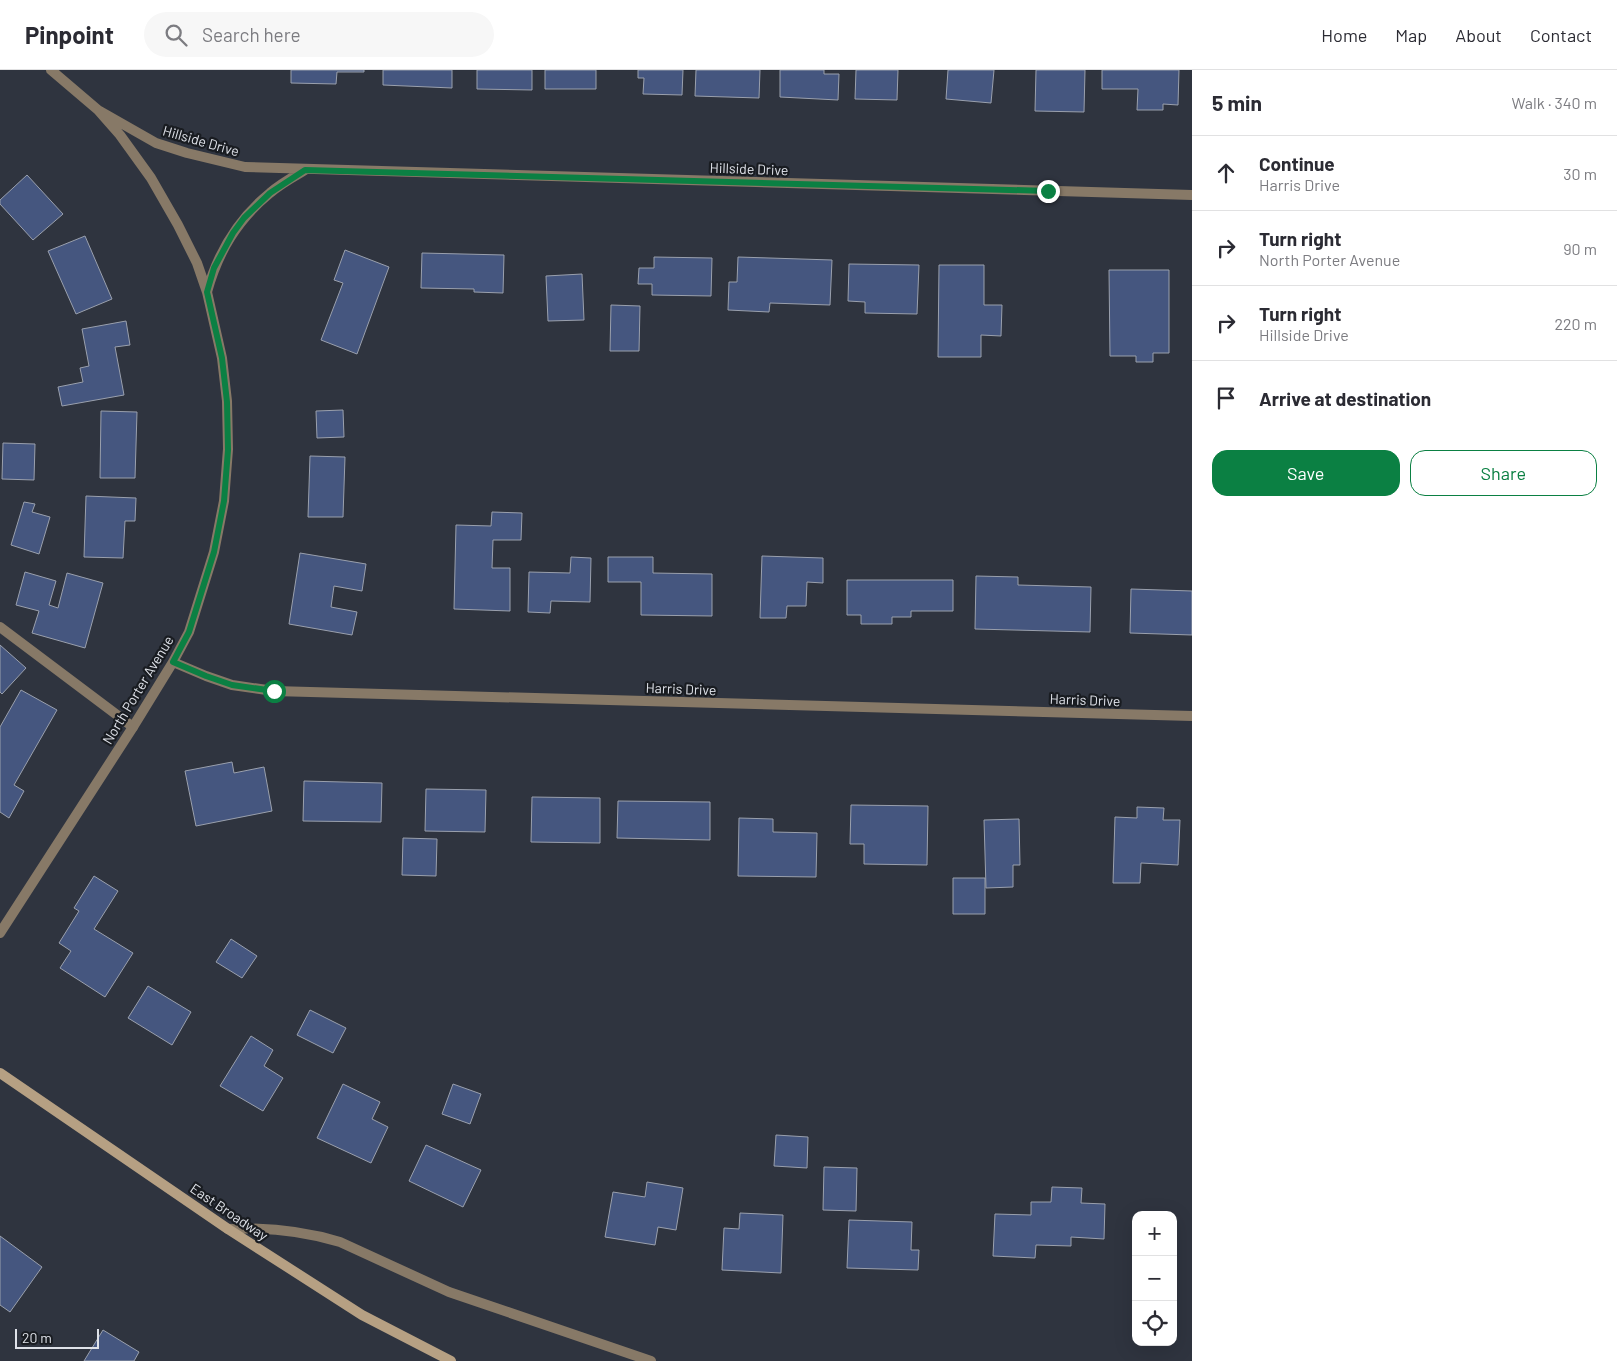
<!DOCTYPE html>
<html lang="en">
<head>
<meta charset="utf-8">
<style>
	body { margin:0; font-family:Barlow,sans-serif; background:#f7f7f7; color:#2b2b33 }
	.controls { position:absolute; right:15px; bottom:15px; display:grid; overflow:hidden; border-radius:10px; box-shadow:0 5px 20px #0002 }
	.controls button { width:45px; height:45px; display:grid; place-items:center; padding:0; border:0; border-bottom:1px solid #e1e1e2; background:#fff; color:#2b2b33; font:25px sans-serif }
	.scale { position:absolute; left:15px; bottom:12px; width:84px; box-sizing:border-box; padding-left:5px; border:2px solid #dfe2e9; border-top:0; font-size:14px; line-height:18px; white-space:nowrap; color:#dfe2e9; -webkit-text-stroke:4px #191c21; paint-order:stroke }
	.stop { position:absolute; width:15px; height:15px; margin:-11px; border:4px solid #0b8043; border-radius:50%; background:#fff }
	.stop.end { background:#0b8043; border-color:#fff; box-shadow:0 1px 5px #0008 }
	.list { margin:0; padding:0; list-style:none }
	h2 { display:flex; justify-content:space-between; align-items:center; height:65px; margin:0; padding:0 20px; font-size:21px }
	h2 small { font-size:16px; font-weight:400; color:#7c7c81 }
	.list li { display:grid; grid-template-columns:32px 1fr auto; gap:15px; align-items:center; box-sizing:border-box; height:75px; padding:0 20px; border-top:1px solid #e1e1e2 }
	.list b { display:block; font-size:19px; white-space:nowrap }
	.list p { margin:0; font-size:16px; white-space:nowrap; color:#7c7c81 }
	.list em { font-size:16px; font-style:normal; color:#7c7c81 }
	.actions { display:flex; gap:10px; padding:15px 20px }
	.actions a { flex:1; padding:11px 0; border:1px solid #0b8043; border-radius:15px; text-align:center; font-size:18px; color:#0b8043 }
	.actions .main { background:#0b8043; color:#fff }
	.icon { flex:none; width:28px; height:28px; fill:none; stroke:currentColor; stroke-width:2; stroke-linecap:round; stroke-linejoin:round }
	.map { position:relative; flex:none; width:1192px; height:1291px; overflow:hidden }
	header { display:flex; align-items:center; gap:30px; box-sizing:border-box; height:70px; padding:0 25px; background:#fff; border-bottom:1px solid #e1e1e2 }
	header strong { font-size:24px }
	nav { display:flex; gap:28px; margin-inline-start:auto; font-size:18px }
	.search { width:350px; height:45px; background:#f7f7f7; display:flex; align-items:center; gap:12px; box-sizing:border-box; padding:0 18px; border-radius:28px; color:#7c7c81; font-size:19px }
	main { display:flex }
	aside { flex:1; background:#fff }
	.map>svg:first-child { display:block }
	.building { fill:#45567f; stroke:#9aa0ad }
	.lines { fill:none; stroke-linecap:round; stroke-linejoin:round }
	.service { stroke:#877967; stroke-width:10 }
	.minor { stroke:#877967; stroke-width:10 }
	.secondary { stroke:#b6a083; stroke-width:10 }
	.route { stroke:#0b8043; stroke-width:6 }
	.labels { text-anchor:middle; stroke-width:4.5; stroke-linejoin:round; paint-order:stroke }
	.street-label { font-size:14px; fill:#dfe2e9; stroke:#191c21 }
</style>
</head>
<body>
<header>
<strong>Pinpoint</strong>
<div class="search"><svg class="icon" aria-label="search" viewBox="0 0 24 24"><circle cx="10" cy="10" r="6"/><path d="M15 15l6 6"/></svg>Search here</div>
<nav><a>Home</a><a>Map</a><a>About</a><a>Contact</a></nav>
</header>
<main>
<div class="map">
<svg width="1192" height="1291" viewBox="0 0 1192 1291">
	<rect width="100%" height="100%" fill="#2f343f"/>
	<path class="building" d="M291,0H364V2H337L336,14L291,13Z
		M383,0H452V18L383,15Z
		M477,0H532V20L477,19Z
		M545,0H596V19H545Z
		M638,0H683L682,25L643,24L644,8H638Z
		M696,0H760L759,28L695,26Z
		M780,0H824V4H839L838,30L780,27Z
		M856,0H898L897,30L855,29Z
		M948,0H994L991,33L946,29Z
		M1036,0H1085L1084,42L1035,41Z
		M1102,0H1179L1178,35L1163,34V40H1137L1138,19H1102Z
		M27,105L63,144L33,170L0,134V130Z
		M85,166L112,229L76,244L48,181Z
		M345,180L389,197L357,284L321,270L343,213L334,210Z
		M422,183L504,185L503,223L474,222V219L421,218Z
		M654,187L712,188L711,226L652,225V214H638L639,198H654Z
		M738,187L832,190L830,235L770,233L769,242L728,240L729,212H737Z
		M849,194L919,195L917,244L865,243V232L848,231Z
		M939,195H984V235H1002L1001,266L981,265V287H938Z
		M1109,200H1169V283H1153V292H1136V286H1110Z
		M582,204L584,250L548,251L546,206Z
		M611,235L640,236L639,281H610Z
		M126,251L130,275L115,277L124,325L62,336L58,317L83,312L80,298L89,296L82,259Z
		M343,340L344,367L317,368L316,341Z
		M101,341L137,342L135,408H100Z
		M3,373L35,374L34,410L2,409Z
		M310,386L345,387L343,447H308Z
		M86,426L136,428L135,451H125L123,488L84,487Z
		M24,432L35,434L32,442L50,447L39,484L11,475Z
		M492,442L522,443L521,470H493L492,498H510V541L454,539L456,455L491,456Z
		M300,483L366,494L362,521L334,516L331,537L357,542L352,565L289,554Z
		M762,486L823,488V513L807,512L806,536H787L786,548H760Z
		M571,487L591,488L590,532L551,531L550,543L528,542L529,502L570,503Z
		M608,487H653V503L712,504V546L641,545V512H608Z
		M25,502L56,511L49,535L58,538L67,503L103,513L85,578L32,563L39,541L16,535Z
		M976,506L1018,507V515L1091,517L1090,562L975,559Z
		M847,510H953V541H911V547H892V554H861V545H847Z
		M1131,519L1192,521V565L1130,563Z
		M0,575L26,598L2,624L0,622Z
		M21,620L57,640L14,715L24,721L9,748L0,742V657Z
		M232,692L234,703L264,697L272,741L196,756L185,701Z
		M304,711L382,713L381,752L303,751Z
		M426,719L486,720L485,762L425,761Z
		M532,727L600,728V773L531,772Z
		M618,731L710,732V770L617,768Z
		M851,735L928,736L927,795L864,794V774H850Z
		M1137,737L1164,738L1163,750H1180L1178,795L1141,793L1140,813H1113L1115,747L1137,748Z
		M739,748L773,749V762L817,763L816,807L738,806Z
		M1019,749L1020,795H1013V817L986,818L984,750Z
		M403,768L437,769L436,806L402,805Z
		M94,806L118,821L94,859L133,883L105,927L60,898L71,881L59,873L79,841L74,838Z
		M953,808H985V844H953Z
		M231,869L257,886L242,908L216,892Z
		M148,916L191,942L172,975L128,948Z
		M310,940L346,958L333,983L297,965Z
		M251,966L273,980L264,996L283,1008L263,1041L220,1016Z
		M343,1014L380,1032L372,1049L388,1057L371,1093L317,1068Z
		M453,1014L481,1024L470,1054L442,1044Z
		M776,1065L808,1067L807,1098L774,1096Z
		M426,1075L481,1100L463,1137L409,1111Z
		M824,1097L857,1098L856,1141L823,1140Z
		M647,1112L683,1118L676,1160L658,1157L655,1175L605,1167L613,1122L645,1127Z
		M1052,1117L1082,1118L1081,1133L1105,1134L1104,1169L1071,1167V1176L1036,1175L1035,1188L993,1186L995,1144L1031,1145V1132H1051Z
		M740,1143L783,1145L781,1203L722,1200L724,1158L739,1159Z
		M849,1150L912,1152L911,1180H919L918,1200L847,1198Z
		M0,1166L42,1197L10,1242L0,1235Z
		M103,1260L139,1282L134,1291H84Z"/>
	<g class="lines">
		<path class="service" d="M0,557L133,657"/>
		<path class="minor" d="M98,40L156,73L187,83L245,97L1192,125
			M207,222C218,182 237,150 270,123C280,114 293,107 305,100
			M173,592L206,606L232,615L274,621L1192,646
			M0,863L133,657L173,592L189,562L214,482L224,431L228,379L227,331L222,288L207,222L197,193L178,155L151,108L120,65L98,40L51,0
			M228,1159C266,1157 303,1161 340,1172L449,1222L651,1291"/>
		<path class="secondary" d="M0,1003L228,1159L362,1245L451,1291"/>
	</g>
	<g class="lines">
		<path class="route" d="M274,621L232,615L206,606L173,592L189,562L214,482L224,431L228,380L227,332L222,288L207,222L214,198L233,163L244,148L270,123L305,100L1048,121"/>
	</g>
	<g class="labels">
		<g class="street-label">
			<text transform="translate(201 71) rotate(16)" y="5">Hillside Drive</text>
			<text transform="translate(749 99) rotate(2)" y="5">Hillside Drive</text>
			<text transform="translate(681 619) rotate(2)" y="5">Harris Drive</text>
			<text transform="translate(138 620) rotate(-59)" y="5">North Porter Avenue</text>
			<text transform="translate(1085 630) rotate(2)" y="5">Harris Drive</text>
			<text transform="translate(229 1142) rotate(34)" y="5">East Broadway</text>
		</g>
	</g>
</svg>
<div class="controls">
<button>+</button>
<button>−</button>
<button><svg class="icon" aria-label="locate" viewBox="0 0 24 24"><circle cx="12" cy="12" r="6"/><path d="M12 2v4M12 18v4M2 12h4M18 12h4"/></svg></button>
</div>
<div class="scale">20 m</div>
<div class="stop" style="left:274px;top:621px"></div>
<div class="stop end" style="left:1048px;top:121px"></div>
</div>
<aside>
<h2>5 min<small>Walk · 340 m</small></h2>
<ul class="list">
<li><svg class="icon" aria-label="ahead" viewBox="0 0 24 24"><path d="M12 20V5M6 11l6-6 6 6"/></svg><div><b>Continue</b><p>Harris Drive</p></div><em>30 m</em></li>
<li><svg class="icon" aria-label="right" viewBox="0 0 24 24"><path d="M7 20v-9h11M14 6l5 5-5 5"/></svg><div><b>Turn right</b><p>North Porter Avenue</p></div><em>90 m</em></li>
<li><svg class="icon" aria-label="right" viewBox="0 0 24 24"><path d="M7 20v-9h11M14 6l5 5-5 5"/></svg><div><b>Turn right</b><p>Hillside Drive</p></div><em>220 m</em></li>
<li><svg class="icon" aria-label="arrive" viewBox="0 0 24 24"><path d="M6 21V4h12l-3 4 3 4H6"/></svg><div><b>Arrive at destination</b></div></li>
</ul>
<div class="actions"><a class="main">Save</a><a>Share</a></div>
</aside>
</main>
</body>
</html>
